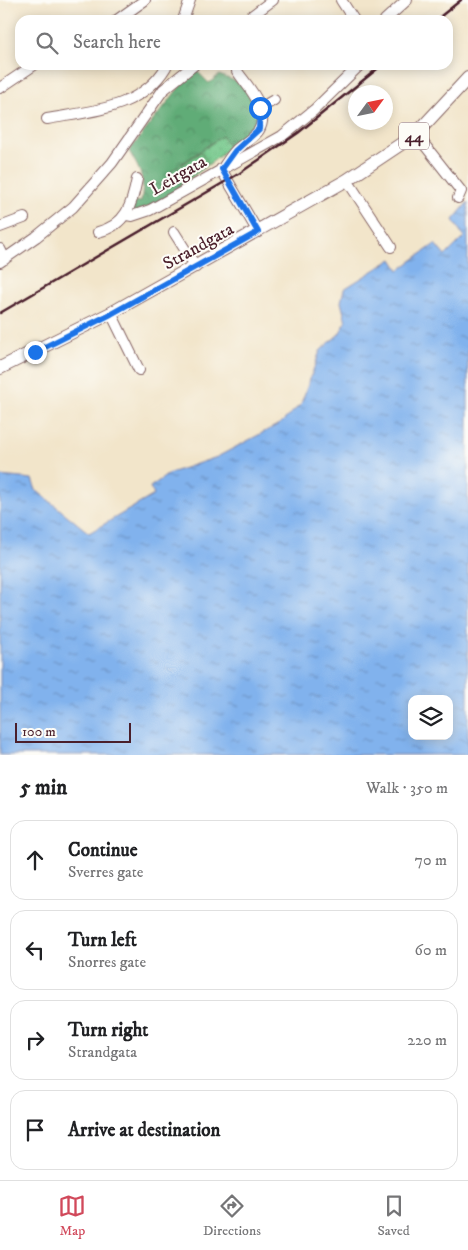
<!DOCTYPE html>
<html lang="en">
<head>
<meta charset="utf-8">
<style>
	body { margin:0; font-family:"IM FELL DW Pica",serif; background:#f6f6f6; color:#202124 }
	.controls { position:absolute; right:15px; bottom:15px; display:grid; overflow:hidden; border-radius:10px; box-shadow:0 2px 12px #0003 }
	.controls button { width:45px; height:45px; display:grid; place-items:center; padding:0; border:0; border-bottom:1px solid #e0e0e0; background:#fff; color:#202124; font:25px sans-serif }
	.compass { position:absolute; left:348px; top:85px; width:45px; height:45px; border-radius:50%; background:#fff; box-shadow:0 2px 12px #0003; rotate:57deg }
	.scale { position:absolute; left:15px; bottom:12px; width:116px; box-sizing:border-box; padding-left:5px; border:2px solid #4a1f2b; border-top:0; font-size:14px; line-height:18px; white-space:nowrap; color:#4a1f2b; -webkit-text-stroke:4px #fdfcf7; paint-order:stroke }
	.stop { position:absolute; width:15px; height:15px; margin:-11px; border:4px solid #1a73e8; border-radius:50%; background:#fff }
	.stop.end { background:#1a73e8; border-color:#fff; box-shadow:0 1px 5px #0008 }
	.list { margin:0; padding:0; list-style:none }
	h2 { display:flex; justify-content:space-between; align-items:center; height:65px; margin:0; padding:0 20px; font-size:21px }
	h2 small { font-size:16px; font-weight:400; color:#757577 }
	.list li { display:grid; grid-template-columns:32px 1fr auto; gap:15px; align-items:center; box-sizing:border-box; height:80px; margin:0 10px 10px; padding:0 10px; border:1px solid #e0e0e0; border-radius:15px }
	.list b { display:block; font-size:19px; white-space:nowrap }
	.list p { margin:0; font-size:16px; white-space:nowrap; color:#757577 }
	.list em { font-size:16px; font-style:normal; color:#757577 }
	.icon { flex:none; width:28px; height:28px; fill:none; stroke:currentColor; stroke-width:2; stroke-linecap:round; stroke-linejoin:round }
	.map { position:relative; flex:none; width:468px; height:755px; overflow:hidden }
	.search { position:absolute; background:#fff; box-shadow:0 2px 12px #0003; left:15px; right:15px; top:15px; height:55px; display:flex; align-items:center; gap:12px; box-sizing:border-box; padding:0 18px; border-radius:15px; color:#757577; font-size:19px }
	.sheet { height:425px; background:#fff }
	nav { display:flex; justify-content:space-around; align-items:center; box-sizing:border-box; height:70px; border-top:1px solid #e0e0e0; background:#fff; font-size:14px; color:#757577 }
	nav a { display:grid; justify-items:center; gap:2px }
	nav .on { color:#d1495b }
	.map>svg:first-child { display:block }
	.grass { fill:url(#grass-dots); stroke:#60745b }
	.forest { fill:url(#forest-crowns); stroke:#556651 }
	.pitch { fill:#75c88b; stroke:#60745b }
	.water { fill:url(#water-ripples); stroke:#66688c; fill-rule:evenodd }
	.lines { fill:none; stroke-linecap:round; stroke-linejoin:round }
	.minor-casing { stroke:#856463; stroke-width:12 }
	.major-casing { stroke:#856463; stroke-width:14 }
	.minor { stroke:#fff; stroke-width:10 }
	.major { stroke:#fff; stroke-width:12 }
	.rail { stroke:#4a1f2b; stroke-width:2.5 }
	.route { stroke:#1a73e8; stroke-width:6 }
	.labels { text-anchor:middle; stroke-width:4; stroke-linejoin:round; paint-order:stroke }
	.shield { fill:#fdfcf7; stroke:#806168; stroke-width:1 }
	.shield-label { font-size:16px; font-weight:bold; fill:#4a1f2b }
	.street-label { font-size:18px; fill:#4a1f2b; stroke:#fdfcf7 }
</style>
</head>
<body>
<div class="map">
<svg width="468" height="755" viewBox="0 0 468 755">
	<defs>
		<pattern id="grass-dots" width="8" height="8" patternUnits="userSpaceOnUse" patternTransform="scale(1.25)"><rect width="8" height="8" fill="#75c88b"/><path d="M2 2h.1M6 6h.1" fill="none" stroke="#67ab78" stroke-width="1.8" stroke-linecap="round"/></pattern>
		<pattern id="forest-crowns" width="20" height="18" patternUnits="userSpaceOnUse" patternTransform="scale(1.25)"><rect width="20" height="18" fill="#60ac77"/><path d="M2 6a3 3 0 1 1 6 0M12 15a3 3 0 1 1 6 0" fill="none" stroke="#518b62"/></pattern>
		<pattern id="water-ripples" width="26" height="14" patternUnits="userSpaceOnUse" patternTransform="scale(1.25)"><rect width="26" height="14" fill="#81b2ed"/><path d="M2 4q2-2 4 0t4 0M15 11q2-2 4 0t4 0" fill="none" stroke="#6c90c0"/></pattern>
	</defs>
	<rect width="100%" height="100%" fill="#fdfcf7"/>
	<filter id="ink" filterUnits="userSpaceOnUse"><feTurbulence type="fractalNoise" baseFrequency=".02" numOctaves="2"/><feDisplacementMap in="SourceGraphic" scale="10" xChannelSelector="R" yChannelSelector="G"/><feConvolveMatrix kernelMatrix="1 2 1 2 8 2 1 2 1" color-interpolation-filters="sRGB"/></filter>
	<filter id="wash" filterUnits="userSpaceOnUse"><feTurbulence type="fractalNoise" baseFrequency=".0096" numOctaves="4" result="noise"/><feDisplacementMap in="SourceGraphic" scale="20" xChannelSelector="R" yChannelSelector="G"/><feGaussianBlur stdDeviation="1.12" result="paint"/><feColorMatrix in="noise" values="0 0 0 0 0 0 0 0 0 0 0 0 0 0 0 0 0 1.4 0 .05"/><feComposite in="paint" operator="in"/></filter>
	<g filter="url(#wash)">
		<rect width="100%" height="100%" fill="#f2e5ca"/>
		<path class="grass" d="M222,136L230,148L182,185L171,171Z"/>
		<path class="forest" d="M197,71L209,83L219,75C227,78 238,81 245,87C258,96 259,119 255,132L230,148L222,136L171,171L182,185L169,197L135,213L131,211L134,201L141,202C145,178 141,172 129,151L181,85Z"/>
		<path class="pitch" d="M201,152L208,163L185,180L177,169Z"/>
		<path class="water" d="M468,202V755H0V476L32,479L36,490L89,533L154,495L150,487L170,473L217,457L281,423L301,404L320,351L339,334L346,322L341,302L344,289L392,259L399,270L435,244L445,256L464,237L453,220ZM412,699H449V736H412Z"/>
	</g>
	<g filter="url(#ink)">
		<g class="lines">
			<g class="minor-casing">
				<path id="minor" d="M341,0L354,20
					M117,20L145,0
					M183,20L190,0
					M246,20L273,0
					M385,20L407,0
					M0,88L34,65
					M260,108L274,100
					M47,119C91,111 141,109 166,67
					M416,134L461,191L458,198
					M224,166C228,161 231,155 236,150C242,144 254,138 259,130C271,110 247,86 237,71
					M221,169L258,232
					M347,180L391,247
					M127,215L132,216L150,210L282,136L314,110L360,65
					M0,227L24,218
					M98,232C126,225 132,205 137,179
					M174,232L196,267
					M0,249L5,259
					M0,262L36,237L73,207L112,163L163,90L194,65
					M111,313L139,370"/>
			</g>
			<g class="major-casing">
				<path id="major" d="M0,368L111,313L347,180L416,134L468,78"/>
			</g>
			<use href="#minor" class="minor"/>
			<use href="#major" class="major"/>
			<path class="rail" d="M436,20L461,0
				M0,313L240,173L298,133L382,65"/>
		</g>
	</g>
	<g class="lines" filter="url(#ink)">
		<path class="route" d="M35,352L111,314L258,232L222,169L235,151L259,129L260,108"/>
	</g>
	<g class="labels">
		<rect class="shield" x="399" y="122.5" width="30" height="27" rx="4"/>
		<g class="shield-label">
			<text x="414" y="142">44</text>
		</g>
		<g class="street-label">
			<text transform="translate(178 175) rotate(-30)" y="6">Leirgata</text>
			<text transform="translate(198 246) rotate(-29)" y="6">Strandgata</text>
		</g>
	</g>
</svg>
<div class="controls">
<button><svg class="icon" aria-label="layers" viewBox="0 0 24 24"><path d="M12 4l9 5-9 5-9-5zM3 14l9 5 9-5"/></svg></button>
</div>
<svg class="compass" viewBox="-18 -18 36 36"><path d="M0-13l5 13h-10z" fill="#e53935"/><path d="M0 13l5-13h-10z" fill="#757577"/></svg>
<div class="scale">100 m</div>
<div class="stop" style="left:260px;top:108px"></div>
<div class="stop end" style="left:35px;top:352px"></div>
<div class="search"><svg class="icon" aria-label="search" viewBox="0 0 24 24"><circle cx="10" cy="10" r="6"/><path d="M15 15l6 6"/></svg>Search here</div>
</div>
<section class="sheet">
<h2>5 min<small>Walk · 350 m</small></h2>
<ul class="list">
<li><svg class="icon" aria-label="ahead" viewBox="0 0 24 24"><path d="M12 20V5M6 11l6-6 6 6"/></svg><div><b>Continue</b><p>Sverres gate</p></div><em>70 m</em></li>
<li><svg class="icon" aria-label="left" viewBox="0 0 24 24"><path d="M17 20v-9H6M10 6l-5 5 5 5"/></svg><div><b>Turn left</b><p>Snorres gate</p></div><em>60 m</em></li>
<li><svg class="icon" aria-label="right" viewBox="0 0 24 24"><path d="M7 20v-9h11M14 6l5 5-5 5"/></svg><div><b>Turn right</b><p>Strandgata</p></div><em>220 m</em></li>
<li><svg class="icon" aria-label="arrive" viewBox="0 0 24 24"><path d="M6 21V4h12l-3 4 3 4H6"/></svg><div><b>Arrive at destination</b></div></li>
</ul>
</section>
<nav>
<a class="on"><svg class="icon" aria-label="map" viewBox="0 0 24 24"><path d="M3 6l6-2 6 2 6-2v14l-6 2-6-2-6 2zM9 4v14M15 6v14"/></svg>Map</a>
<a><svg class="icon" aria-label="directions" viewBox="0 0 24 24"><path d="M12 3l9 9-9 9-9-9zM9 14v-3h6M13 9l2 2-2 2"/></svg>Directions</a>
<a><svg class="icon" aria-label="saved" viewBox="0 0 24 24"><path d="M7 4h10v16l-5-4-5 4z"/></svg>Saved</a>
</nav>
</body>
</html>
